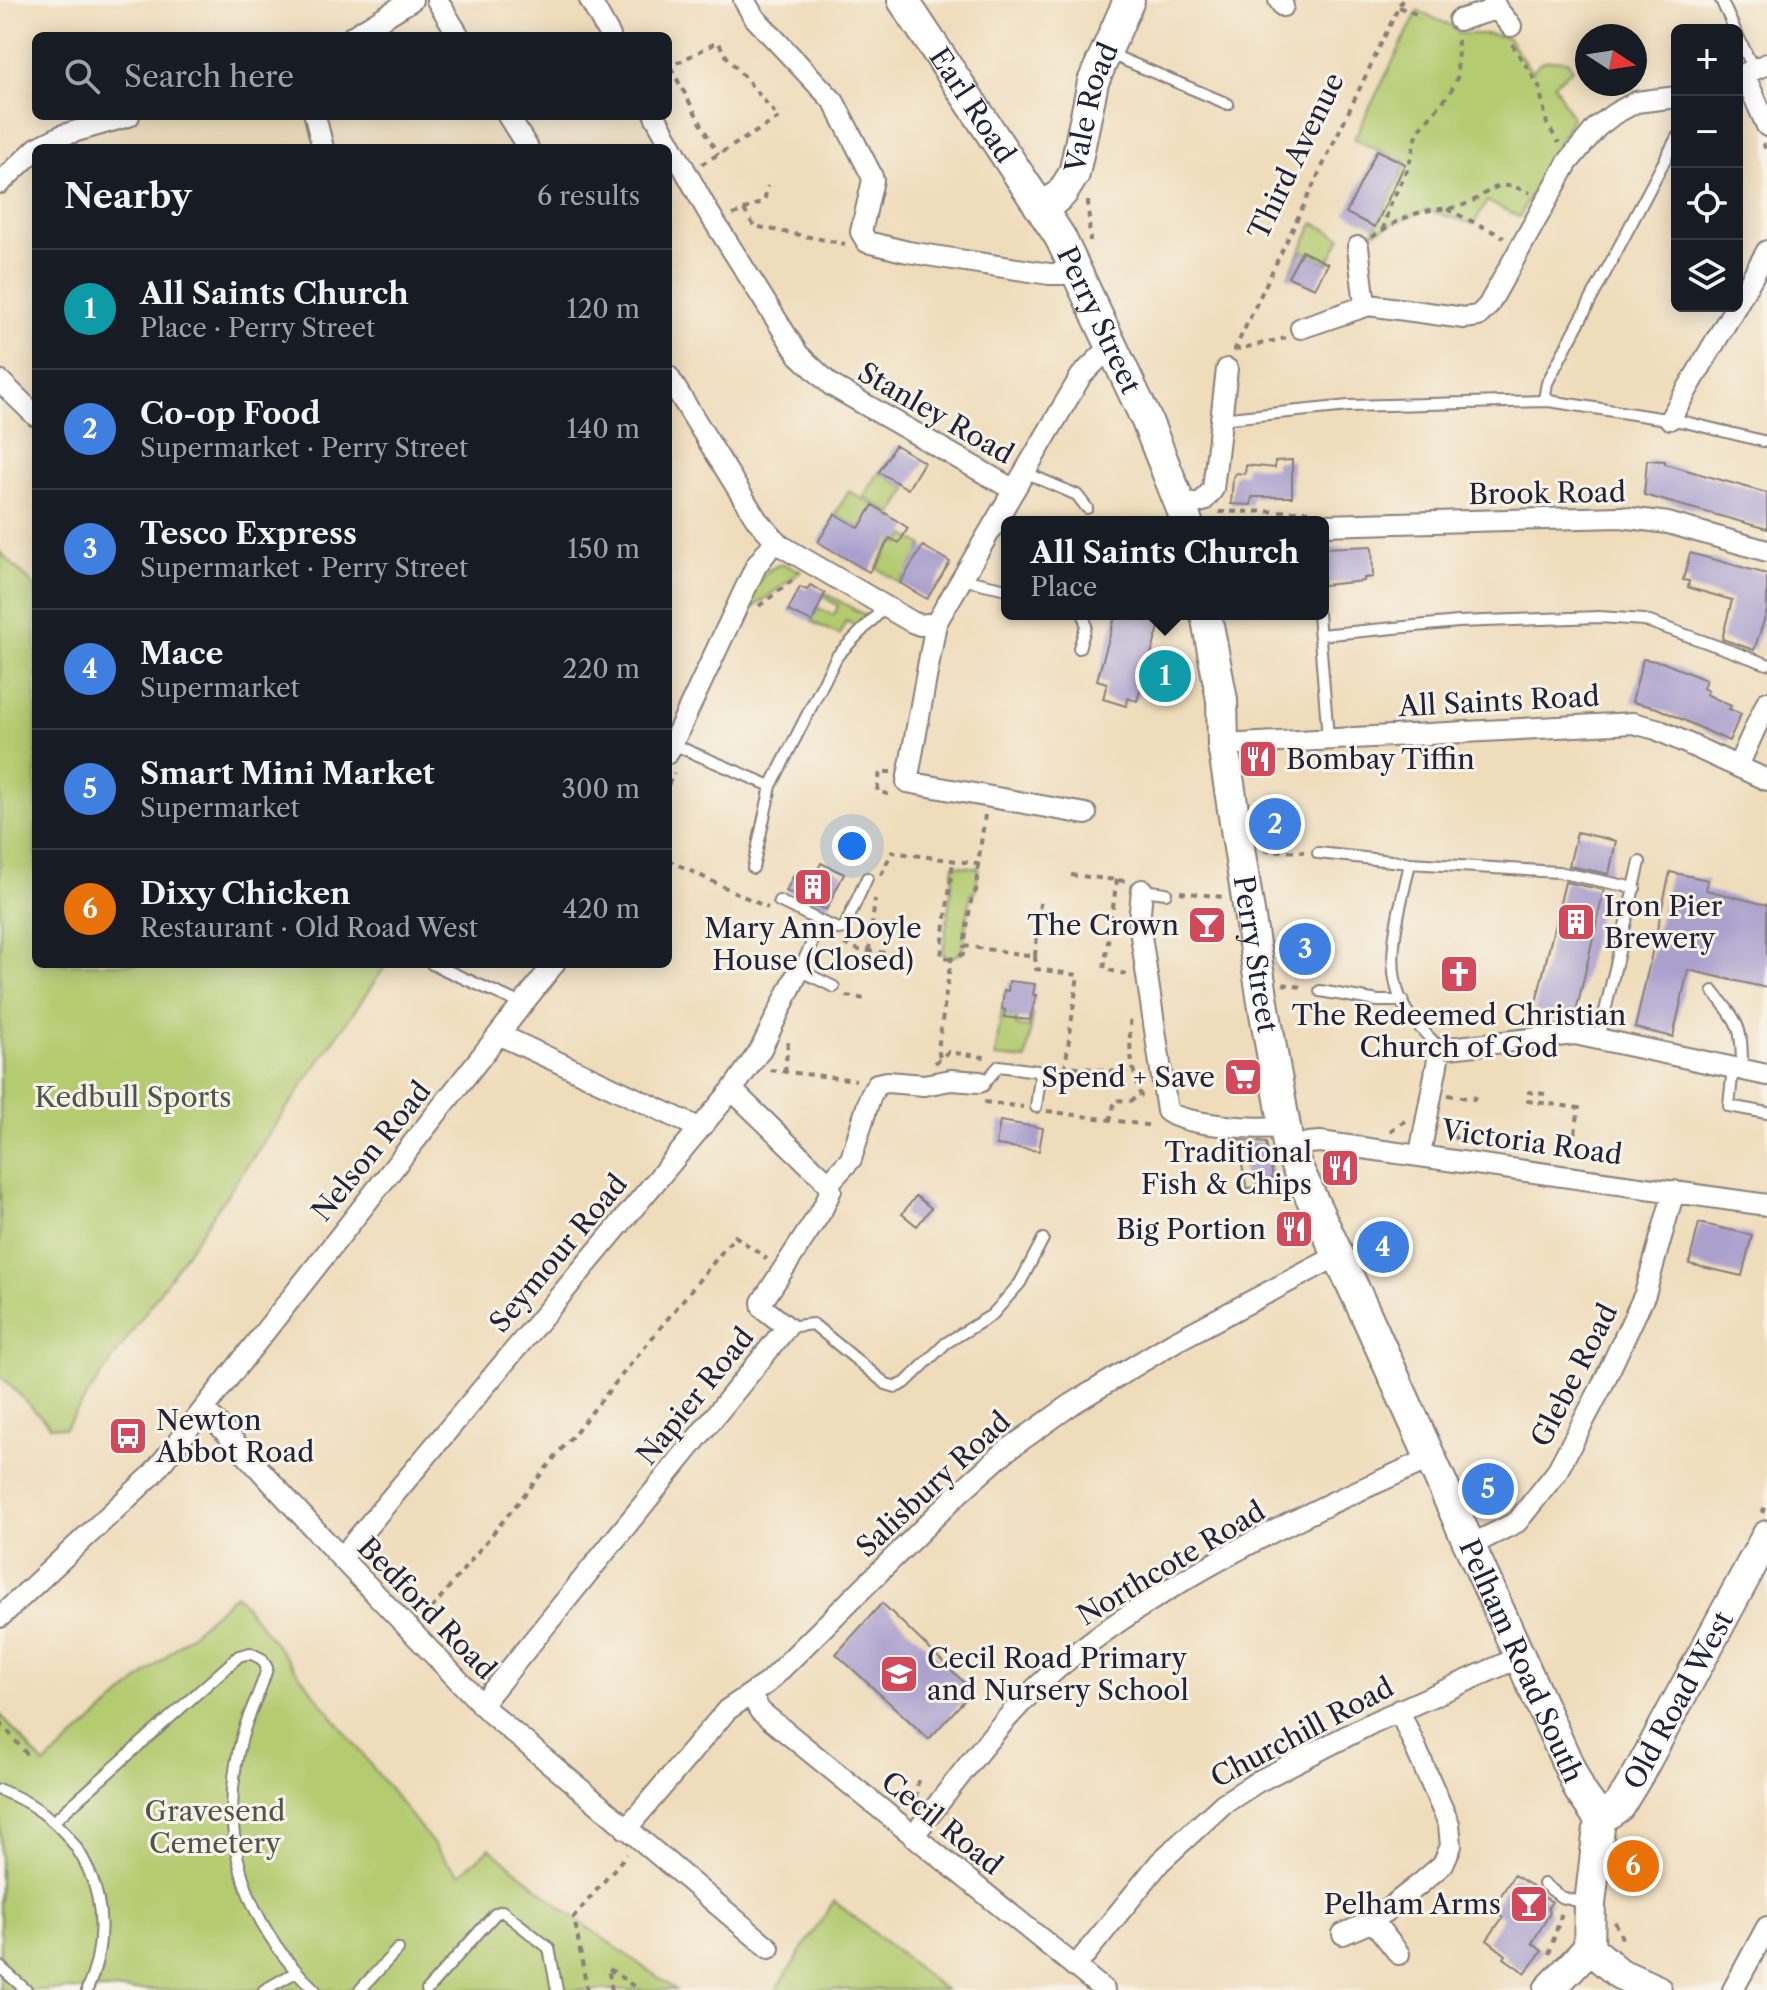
<!DOCTYPE html>
<html lang="en">
<head>
<meta charset="utf-8">
<style>
	body { margin:0; font-family:"Libre Caslon Text",serif; background:#20242c; color:#f1f3f6 }
	.controls { position:absolute; right:24px; top:24px; display:grid; overflow:hidden; border-radius:12px; box-shadow:0 4px 20px #0003 }
	.controls button { width:72px; height:72px; display:grid; place-items:center; padding:0; border:0; border-bottom:2px solid #363941; background:#171b24; color:#f1f3f6; font:40px sans-serif }
	.compass { position:absolute; left:1575px; top:24px; width:72px; height:72px; border-radius:50%; background:#171b24; box-shadow:0 4px 20px #0003; rotate:102deg }
	.you { position:absolute; left:852px; top:846px; width:28px; height:28px; margin:-20px; border:6px solid #fff; border-radius:50%; background:#1a73e8; box-shadow:0 0 0 12px #1a73e833 }
	.badge { display:grid; place-items:center; width:52px; height:52px; border-radius:50%; background:#db2777; color:#fff; font-size:26px; font-weight:700 }
	.pin { position:absolute; translate:-50% -50%; border:4px solid #fff; box-shadow:0 2px 8px #0006 }
	.popup { position:absolute; left:1001px; top:516px; width:328px; height:104px; box-sizing:border-box; display:grid; place-content:center; border-radius:12px; background:#171b24; filter:drop-shadow(0 2px 6px #0005); font-size:26px; white-space:nowrap; color:#9ea1a6 }
	.popup b { font-size:30px; color:#f1f3f6 }
	.popup::after { content:''; position:absolute; left:50%; top:100%; margin-left:-16px; border:16px solid transparent; border-top-color:#171b24 }
	.list { margin:0; padding:0; list-style:none }
	h2 { display:flex; justify-content:space-between; align-items:center; height:104px; margin:0; padding:0 32px; font-size:34px }
	h2 small { font-size:26px; font-weight:400; color:#9ea1a6 }
	.list li { display:grid; grid-template-columns:52px 1fr auto; gap:24px; align-items:center; box-sizing:border-box; height:120px; padding:0 32px; border-top:2px solid #363941 }
	.list b { display:block; font-size:30px; white-space:nowrap }
	.list p { margin:0; font-size:26px; white-space:nowrap; color:#9ea1a6 }
	.list em { font-size:26px; font-style:normal; color:#9ea1a6 }
	.icon { flex:none; width:44px; height:44px; fill:none; stroke:currentColor; stroke-width:2; stroke-linecap:round; stroke-linejoin:round }
	.map { position:relative; flex:none; width:1767px; height:1990px; overflow:hidden }
	.search { position:absolute; background:#171b24; box-shadow:0 4px 20px #0003; left:32px; top:32px; width:640px; height:88px; display:flex; align-items:center; gap:20px; box-sizing:border-box; padding:0 28px; border-radius:12px; color:#9ea1a6; font-size:30px }
	.panel { position:absolute; background:#171b24; box-shadow:0 4px 20px #0003; left:32px; top:144px; width:640px; height:824px; border-radius:12px }
	.map>svg:first-child { display:block }
	.green { fill:#b4cb6f; stroke:#6b7655; stroke-width:2 }
	.building { fill:#aaa0cd }
	.lines { fill:none; stroke-linecap:round; stroke-linejoin:round }
	.lane-casing { stroke:#887f7a; stroke-width:14 }
	.street-casing { stroke:#887f7a; stroke-width:24 }
	.secondary-casing { stroke:#887f7a; stroke-width:34 }
	.path { stroke:#887f7a; stroke-width:4; stroke-dasharray:6 6; stroke-linecap:butt }
	.lane { stroke:#fff; stroke-width:10 }
	.street { stroke:#fff; stroke-width:20 }
	.secondary { stroke:#fff; stroke-width:30 }
	.labels { text-anchor:middle; stroke-width:6; stroke-linejoin:round; paint-order:stroke }
	.street-label { font-size:28px; fill:#22223b; stroke:#f7f3e8 }
	.poi-label { font-size:28px; fill:#22223b; stroke:#f7f3e8; text-anchor:end }
	.park-label { font-size:28px; fill:#4e554b; stroke:#f7f3e8 }
</style>
</head>
<body>
<div class="map">
<svg width="1767" height="1990" viewBox="0 0 1767 1990">
	<rect width="100%" height="100%" fill="#f7f3e8"/>
	<filter id="ink" filterUnits="userSpaceOnUse"><feTurbulence type="fractalNoise" baseFrequency=".0125" numOctaves="2"/><feDisplacementMap in="SourceGraphic" scale="16" xChannelSelector="R" yChannelSelector="G"/><feConvolveMatrix kernelMatrix="1 2 1 2 8 2 1 2 1" color-interpolation-filters="sRGB"/></filter>
	<filter id="wash" filterUnits="userSpaceOnUse"><feTurbulence type="fractalNoise" baseFrequency=".006" numOctaves="4" result="noise"/><feDisplacementMap in="SourceGraphic" scale="32" xChannelSelector="R" yChannelSelector="G"/><feGaussianBlur stdDeviation="1.8" result="paint"/><feColorMatrix in="noise" values="0 0 0 0 0 0 0 0 0 0 0 0 0 0 0 0 0 1.4 0 .05"/><feComposite in="paint" operator="in"/></filter>
	<g filter="url(#wash)">
		<rect width="100%" height="100%" fill="#efdcba"/>
		<path class="green" d="M1418,11L1452,26L1458,34H1489L1508,38L1532,72C1542,57 1550,60 1567,61L1573,69L1554,84L1572,118L1519,217L1487,201L1474,224L1426,210L1373,232L1406,163L1354,139Z
			M1314,223L1341,237L1328,264L1302,251L1288,277Z
			M879,472L908,489L893,514L864,497Z
			M849,491L896,519L897,526L882,551L859,528L835,514Z
			M906,535L923,546L919,553L926,557L916,558L908,571L914,575L904,576L900,583L877,568L894,540L900,544Z
			M0,552L36,587V964H387L65,1428L50,1426L0,1375Z
			M783,564L801,571L749,611L745,608C755,589 760,569 783,564Z
			M825,593L866,616L861,628L846,621L839,635L812,622L818,608L834,615L838,606L824,597Z
			M954,865L979,868L975,892L971,893L962,953L952,957L943,955Z
			M1002,1009L1017,1018L1016,1026L1029,1028L1031,1014H1033L1026,1060L995,1057Z
			M236,1594L449,1864L460,1874L490,1848L569,1914L676,1990H0V1714L44,1765Z
			M834,1901L945,1990H776Z"/>
		<g id="blocks">
			<path class="building" d="M1377,150L1405,164L1375,227L1346,213Z
				M1302,251L1328,264L1315,288L1288,277Z
				M895,445L924,462L908,489L879,472Z
				M1292,460V497H1252L1251,505L1231,504L1233,478L1236,473L1245,474L1246,465L1275,468V461Z
				M1647,460L1665,461V464L1767,493V529L1644,495Z
				M873,505L908,528L899,543L890,538L869,572L818,542L835,514L859,528Z
				M923,546L950,562L927,599L900,583Z
				M1372,546L1373,577L1364,578V581L1323,585V548Z
				M1690,553L1767,574V611L1754,650L1722,639L1732,600L1693,589L1688,587L1689,581L1683,580Z
				M810,585L825,593L812,622L788,611L800,587L807,590Z
				M1116,614H1163L1137,701L1128,698L1126,706L1103,699L1107,683L1097,680Z
				M1643,659L1662,662L1706,680L1703,688L1708,691L1706,694L1731,706L1729,709L1741,714L1729,741L1657,708L1632,702Z
				M1577,832L1616,841L1609,874L1569,866Z
				M821,863L844,874L826,910L786,891L794,874L811,882Z
				M1670,872L1708,880L1706,890L1767,905V988L1688,970L1673,1037L1635,1028Z
				M1565,882L1604,890L1574,1021L1534,1011Z
				M1009,981L1035,984L1033,995H1036L1030,1020L1004,1017L1005,1010L1002,1009L1004,990L1008,991Z
				M1000,1121L1043,1128L1039,1151L996,1145Z
				M1237,1140L1266,1143L1273,1178L1247,1189Z
				M916,1196L931,1208L917,1226L902,1214Z
				M1699,1223L1752,1235L1742,1276L1689,1264Z
				M882,1603L973,1691L929,1739L836,1654Z
				M1633,1849L1648,1857L1638,1874L1618,1875Z
				M1514,1875L1539,1890L1540,1894L1552,1902L1548,1907L1550,1913L1532,1943L1542,1951L1525,1973L1504,1958L1506,1955L1487,1940L1503,1917L1492,1909Z"/>
		</g>
	</g>
	<g filter="url(#ink)">
		<use href="#blocks" fill-opacity="0" stroke="#887f7a" stroke-width="2"/>
		<g class="lines">
			<g class="lane-casing">
				<path id="lane" d="M1721,0L1735,30
					M1737,34L1754,70
					M1110,54L1228,104
					M1549,401L1545,394L1547,383L1677,137
					M1219,419L1349,406L1549,401L1685,422L1767,442
					M1024,472L1077,495L1087,508
					M961,579L1007,589
					M1318,614L1328,738
					M1320,635L1458,622L1599,617L1644,620L1767,664
					M1079,648L1086,626L1084,614
					M672,744L771,786L837,656L885,607
					M1318,853L1410,863C1400,911 1378,972 1410,1016C1419,1028 1431,1038 1440,1049
					M1410,863L1558,872L1635,888
					M753,868L771,786
					M1142,890L1166,893
					M779,901L822,922
					M432,964L524,1005
					M834,987L799,970L822,922L838,929L844,928L867,878
					M1320,991L1378,1001H1403
					M1713,991C1740,1025 1742,1026 1742,1069
					M1599,1037L1640,862
					M1733,1067L1729,1106L1767,1113
					M980,1082H985L999,1066L1037,1071L1040,1077L1036,1107
					M787,1327L813,1324L886,1384L896,1387L905,1383L946,1343L992,1315L1020,1283L1043,1239
					M0,1790C85,1821 123,1907 87,1990
					M54,1821L239,1656L250,1653L262,1659L267,1668C261,1692 248,1713 242,1737C216,1832 243,1923 315,1990
					M1544,1884L1561,1897L1588,1904
					M0,1967L26,1990
					M264,1990L296,1972
					M360,1990L398,1949
					M427,1990L495,1914L502,1911L549,1948L557,1990"/>
			</g>
			<g class="street-casing">
				<path id="street" d="M437,0L459,36
					M590,0L610,36
					M744,0L754,17L834,102L871,174L873,180L861,232L867,242L908,252L1049,274H1064L1076,267
					M1279,0L1283,6
					M1493,0L1497,9L1511,26
					M1459,20L1497,9
					M353,36L412,0
					M1744,74L1767,126
					M1737,77L1767,64
					M315,116L323,148
					M508,116L528,148
					M655,116L707,210L798,354L831,385L1014,490
					M37,148L63,135L129,116
					M0,183L36,149
					M1358,247L1365,305
					M1737,304L1767,251
					M1301,328L1369,305L1464,318L1478,316L1488,306L1568,162L1597,127L1614,114L1636,102L1677,97
					M668,376L757,520L780,545L912,622L920,625L936,623
					M0,381L36,416
					M1670,419L1736,306
					M1183,507L1203,501L1213,489L1227,369
					M1323,525L1621,517L1668,523L1767,551
					M1223,745L1633,723L1656,729L1767,780
					M668,753L756,566L775,541
					M1738,766L1767,702
					M1086,814L907,782L936,623L1081,376L1101,356L1114,353
					M1142,890L1139,922L1167,1111C1182,1125 1263,1131 1283,1126
					M500,1035L699,1128
					M1289,1150L1308,1143L1320,1142L1767,1205
					M1420,1154L1440,1049L1575,1034L1767,1075
					M828,1184L851,1159L870,1097L877,1084L887,1082L924,1085L951,1080L980,1082
					M204,1409L341,1558L489,1712L769,1948
					M1469,1546L1517,1522L1556,1473L1601,1388L1645,1294L1674,1191
					M341,1558L732,1090L761,1049L799,970
					M0,1617L152,1475L554,964
					M751,1694L760,1711L1104,1990
					M481,1705L787,1327L763,1308L762,1302L822,1210L831,1190L822,1177L732,1090
					M626,1829L727,1710L767,1683L960,1492L1006,1451L1072,1404L1174,1342L1337,1256
					M913,1836C953,1786 991,1731 1038,1686C1113,1614 1231,1551 1325,1506C1360,1489 1396,1475 1430,1458
					M1373,1921L1399,1954
					M1343,1934L1373,1921L1421,1883L1443,1864L1451,1846L1449,1824L1399,1710
					M1075,1967L1160,1862L1223,1804L1257,1782L1374,1722L1520,1657
					M1733,1990L1767,1927"/>
			</g>
			<g class="secondary-casing">
				<g id="secondary">
					<path id="s1" d="M903,0L1060,237L1147,421L1187,522"/>
					<path id="s2" d="M1043,209L1062,193L1074,174L1093,82L1129,0"/>
					<path id="s3" d="M1206,614L1222,700L1223,745L1263,1002L1289,1150L1368,1319L1580,1791L1600,1819"/>
					<path d="M1589,1948L1620,1974L1656,1990"/>
					<path id="s4" d="M1549,1990L1589,1948L1590,1904L1600,1819L1619,1806L1639,1773L1767,1536"/>
				</g>
			</g>
			<path class="path" d="M1399,7L1416,14L1419,19
				M1512,44L1539,86L1547,124L1559,143
				M671,68L718,155
				M668,71L677,63L718,42L727,57L779,118L702,164
				M1763,143L1767,152
				M1088,201L1090,241
				M1447,209L1504,237
				M744,210L764,201L768,186
				M733,215L744,210L754,226L845,244
				M1383,230L1389,207L1408,168L1418,131L1450,93L1457,78L1458,38
				M1372,237C1387,227 1404,216 1422,212C1434,208 1448,210 1460,206C1490,198 1490,174 1530,193
				M1234,350L1286,338
				M1234,351L1402,0
				M1219,512L1308,511
				M759,606L797,577
				M891,772H880L877,791L891,795
				M668,785L674,773
				M1264,850L1304,852
				M668,860L768,908
				M978,864L976,891L972,895L964,946L1035,956L1036,969L1078,975L1065,1068
				M881,875L892,852L978,864L985,815
				M1071,875L1126,881
				M1117,879L1104,969L1126,974
				M1180,892L1223,897
				M844,944L859,950L898,954
				M869,951L875,899
				M1035,956L1040,903
				M951,959L941,956L953,862
				M1283,984L1306,988
				M846,996L866,999
				M940,1057L938,1049L951,959L963,954L964,946
				M935,1063L948,1052L985,1057L988,1060
				M1050,1068L1061,1069L1070,1066L1134,1074
				M770,1070L856,1080
				M785,1072L788,1042
				M1545,1094L1529,1092L1528,1101L1579,1108L1571,1158
				M1448,1095L1474,1099L1475,1096
				M984,1102L1023,1107
				M1047,1111L1153,1126
				M1110,1121L1115,1100L1130,1101L1141,1096C1131,1070 1128,1041 1131,1014
				M1446,1126L1458,1141
				M1390,1131L1406,1120
				M1762,1513L1767,1503
				M424,1618L735,1236L767,1259
				M0,1722L29,1757
				M916,1798L918,1780
				M1615,1922L1624,1943
				M1549,1954L1563,1909
				M587,1990L574,1917L627,1854
				M612,1990L608,1968L639,1990"/>
			<use href="#lane" class="lane"/>
			<use href="#street" class="street"/>
			<use href="#secondary" class="secondary"/>
		</g>
	</g>
	<defs>
		<g id="restaurant-square" transform="scale(2)"><rect x="-9" y="-9" width="18" height="18" rx="4" fill="#d1495b" stroke="#f7f3e8"/><path d="M-5-6h1v4h1v-4h1v4h1v-4h1v5L-1.5 .5V6h-2V.5L-5-1ZM5-6V6H3V1.5H1.5Q1.5-4 5-6Z" fill="#fff"/></g>
		<g id="building-square" transform="scale(2)"><rect x="-9" y="-9" width="18" height="18" rx="4" fill="#d1495b" stroke="#f7f3e8"/><path d="M-4-6H4V6H1V3H-1V6H-4ZM-2.5-4.3h1.7v1.8h-1.7ZM.8-4.3h1.7v1.8H.8ZM-2.5-1h1.7V.8h-1.7ZM.8-1h1.7V.8H.8Z" fill="#fff"/></g>
		<g id="bar-square" transform="scale(2)"><rect x="-9" y="-9" width="18" height="18" rx="4" fill="#d1495b" stroke="#f7f3e8"/><path d="M-6-5H6L.8 .8V4.5H3.5V6h-7V4.5H-.8V.8Z" fill="#fff"/></g>
		<g id="church-square" transform="scale(2)"><rect x="-9" y="-9" width="18" height="18" rx="4" fill="#d1495b" stroke="#f7f3e8"/><path d="M-1.2-6h2.4v3.5h3.3v2.4h-3.3V6h-2.4V-.1h-3.3v-2.4h3.3Z" fill="#fff"/></g>
		<g id="supermarket-square" transform="scale(2)"><rect x="-9" y="-9" width="18" height="18" rx="4" fill="#d1495b" stroke="#f7f3e8"/><path d="M-6-5.5h2.5l.6 2H6L4.5 2H-2.5L-4.4-4H-6ZM-1.5 3.2a1.3 1.3 0 1 0 .1 0ZM3 3.2a1.3 1.3 0 1 0 .1 0Z" fill="#fff"/></g>
		<g id="bus-square" transform="scale(2)"><rect x="-9" y="-9" width="18" height="18" rx="4" fill="#d1495b" stroke="#f7f3e8"/><path d="M-5-6H5V4H4V6H2V4H-2V6H-4V4H-5ZM-3.5-4V0h7V-4ZM-3.5 1.2v1.5H-2V1.2ZM2 1.2v1.5H3.5V1.2Z" fill="#fff"/></g>
		<g id="school-square" transform="scale(2)"><rect x="-9" y="-9" width="18" height="18" rx="4" fill="#d1495b" stroke="#f7f3e8"/><path d="M0-5L7-2L0 1L-7-2ZM-4 1L0 2.5L4 1V4Q0 6-4 4Z" fill="#fff"/></g>
	</defs>
	<g fill-rule="evenodd">
		<use href="#restaurant-square" x="1258" y="759"/>
		<use href="#building-square" x="813" y="887"/>
		<use href="#building-square" x="1576" y="922"/>
		<use href="#bar-square" x="1207" y="925"/>
		<use href="#church-square" x="1459" y="974"/>
		<use href="#supermarket-square" x="1243" y="1077"/>
		<use href="#restaurant-square" x="1340" y="1168"/>
		<use href="#restaurant-square" x="1294" y="1229"/>
		<use href="#bus-square" x="128" y="1436"/>
		<use href="#school-square" x="899" y="1674"/>
		<use href="#bar-square" x="1529" y="1904"/>
	</g>
	<g class="labels">
		<g class="street-label">
			<text dy="10" stroke="none"><textPath href="#s1" startOffset="126">Earl Road</textPath></text>
			<text dy="10" stroke="none"><textPath href="#s2" startOffset="116">Vale Road</textPath></text>
			<text transform="translate(1296 156) rotate(-64)" y="10">Third Avenue</text>
			<text dy="10" stroke="none"><textPath href="#s1" startOffset="376">Perry Street</textPath></text>
			<text transform="translate(936 413) rotate(30)" y="10">Stanley Road</text>
			<text transform="translate(1547 493) rotate(-1)" y="10">Brook Road</text>
			<text transform="translate(1499 701) rotate(-3)" y="10">All Saints Road</text>
			<text dy="10" stroke="none"><textPath href="#s3" startOffset="344">Perry Street</textPath></text>
			<text transform="translate(1532 1142) rotate(8)" y="10">Victoria Road</text>
			<text transform="translate(371 1151) rotate(-51)" y="10">Nelson Road</text>
			<text transform="translate(558 1253) rotate(-50)" y="10">Seymour Road</text>
			<text transform="translate(1574 1375) rotate(-63)" y="10">Glebe Road</text>
			<text transform="translate(695 1396) rotate(-51)" y="10">Napier Road</text>
			<text transform="translate(933 1484) rotate(-43)" y="10">Salisbury Road</text>
			<text transform="translate(1171 1563) rotate(-31)" y="10">Northcote Road</text>
			<text transform="translate(427 1608) rotate(46)" y="10">Bedford Road</text>
			<text dy="10" stroke="none"><textPath href="#s3" startOffset="1104">Pelham Road South</textPath></text>
			<text dy="10" stroke="none"><textPath href="#s4" startOffset="332">Old Road West</textPath></text>
			<text transform="translate(1302 1732) rotate(-28)" y="10">Churchill Road</text>
			<text transform="translate(942 1823) rotate(39)" y="10">Cecil Road</text>
		</g>
		<g class="poi-label">
			<text x="1286" y="769" text-anchor="start">Bombay Tiffin</text>
			<text x="1604" y="916" text-anchor="start">Iron Pier<tspan x="1604" dy="32">Brewery</tspan></text>
			<text x="1179" y="935">The Crown</text>
			<text x="813" y="938" text-anchor="middle">Mary Ann Doyle<tspan x="813" dy="32">House (Closed)</tspan></text>
			<text x="1459" y="1025" text-anchor="middle">The Redeemed Christian<tspan x="1459" dy="32">Church of God</tspan></text>
			<text x="1215" y="1087">Spend + Save</text>
			<text x="1312" y="1162">Traditional<tspan x="1312" dy="32">Fish &amp; Chips</tspan></text>
			<text x="1266" y="1239">Big Portion</text>
			<text x="156" y="1430" text-anchor="start">Newton<tspan x="156" dy="32">Abbot Road</tspan></text>
			<text x="927" y="1668" text-anchor="start">Cecil Road Primary<tspan x="927" dy="32">and Nursery School</tspan></text>
			<text x="1501" y="1914">Pelham Arms</text>
		</g>
		<g class="park-label">
			<text x="133" y="1107">Kedbull Sports</text>
			<text x="215" y="1821">Gravesend<tspan x="215" dy="32">Cemetery</tspan></text>
		</g>
	</g>
</svg>
<div class="controls">
<button>+</button>
<button>−</button>
<button><svg class="icon" aria-label="locate" viewBox="0 0 24 24"><circle cx="12" cy="12" r="6"/><path d="M12 2v4M12 18v4M2 12h4M18 12h4"/></svg></button>
<button><svg class="icon" aria-label="layers" viewBox="0 0 24 24"><path d="M12 4l9 5-9 5-9-5zM3 14l9 5 9-5"/></svg></button>
</div>
<svg class="compass" viewBox="-18 -18 36 36"><path d="M0-13l5 13h-10z" fill="#e53935"/><path d="M0 13l5-13h-10z" fill="#9ea1a6"/></svg>
<div class="you"></div>
<div class="pin badge" style="left:1165px;top:676px;background:#0f9aa8">1</div>
<div class="popup"><b>All Saints Church</b>Place</div>
<div class="pin badge" style="left:1275px;top:824px;background:#3f7fe0">2</div>
<div class="pin badge" style="left:1305px;top:949px;background:#3f7fe0">3</div>
<div class="pin badge" style="left:1383px;top:1247px;background:#3f7fe0">4</div>
<div class="pin badge" style="left:1488px;top:1489px;background:#3f7fe0">5</div>
<div class="pin badge" style="left:1633px;top:1866px;background:#e8710a">6</div>
<div class="search"><svg class="icon" aria-label="search" viewBox="0 0 24 24"><circle cx="10" cy="10" r="6"/><path d="M15 15l6 6"/></svg>Search here</div>
<section class="panel">
<h2>Nearby<small>6 results</small></h2>
<ul class="list">
<li><span class="badge" style="background:#0f9aa8">1</span><div><b>All Saints Church</b><p>Place · Perry Street</p></div><em>120 m</em></li>
<li><span class="badge" style="background:#3f7fe0">2</span><div><b>Co-op Food</b><p>Supermarket · Perry Street</p></div><em>140 m</em></li>
<li><span class="badge" style="background:#3f7fe0">3</span><div><b>Tesco Express</b><p>Supermarket · Perry Street</p></div><em>150 m</em></li>
<li><span class="badge" style="background:#3f7fe0">4</span><div><b>Mace</b><p>Supermarket</p></div><em>220 m</em></li>
<li><span class="badge" style="background:#3f7fe0">5</span><div><b>Smart Mini Market</b><p>Supermarket</p></div><em>300 m</em></li>
<li><span class="badge" style="background:#e8710a">6</span><div><b>Dixy Chicken</b><p>Restaurant · Old Road West</p></div><em>420 m</em></li>
</ul>
</section>
</div>
</body>
</html>
